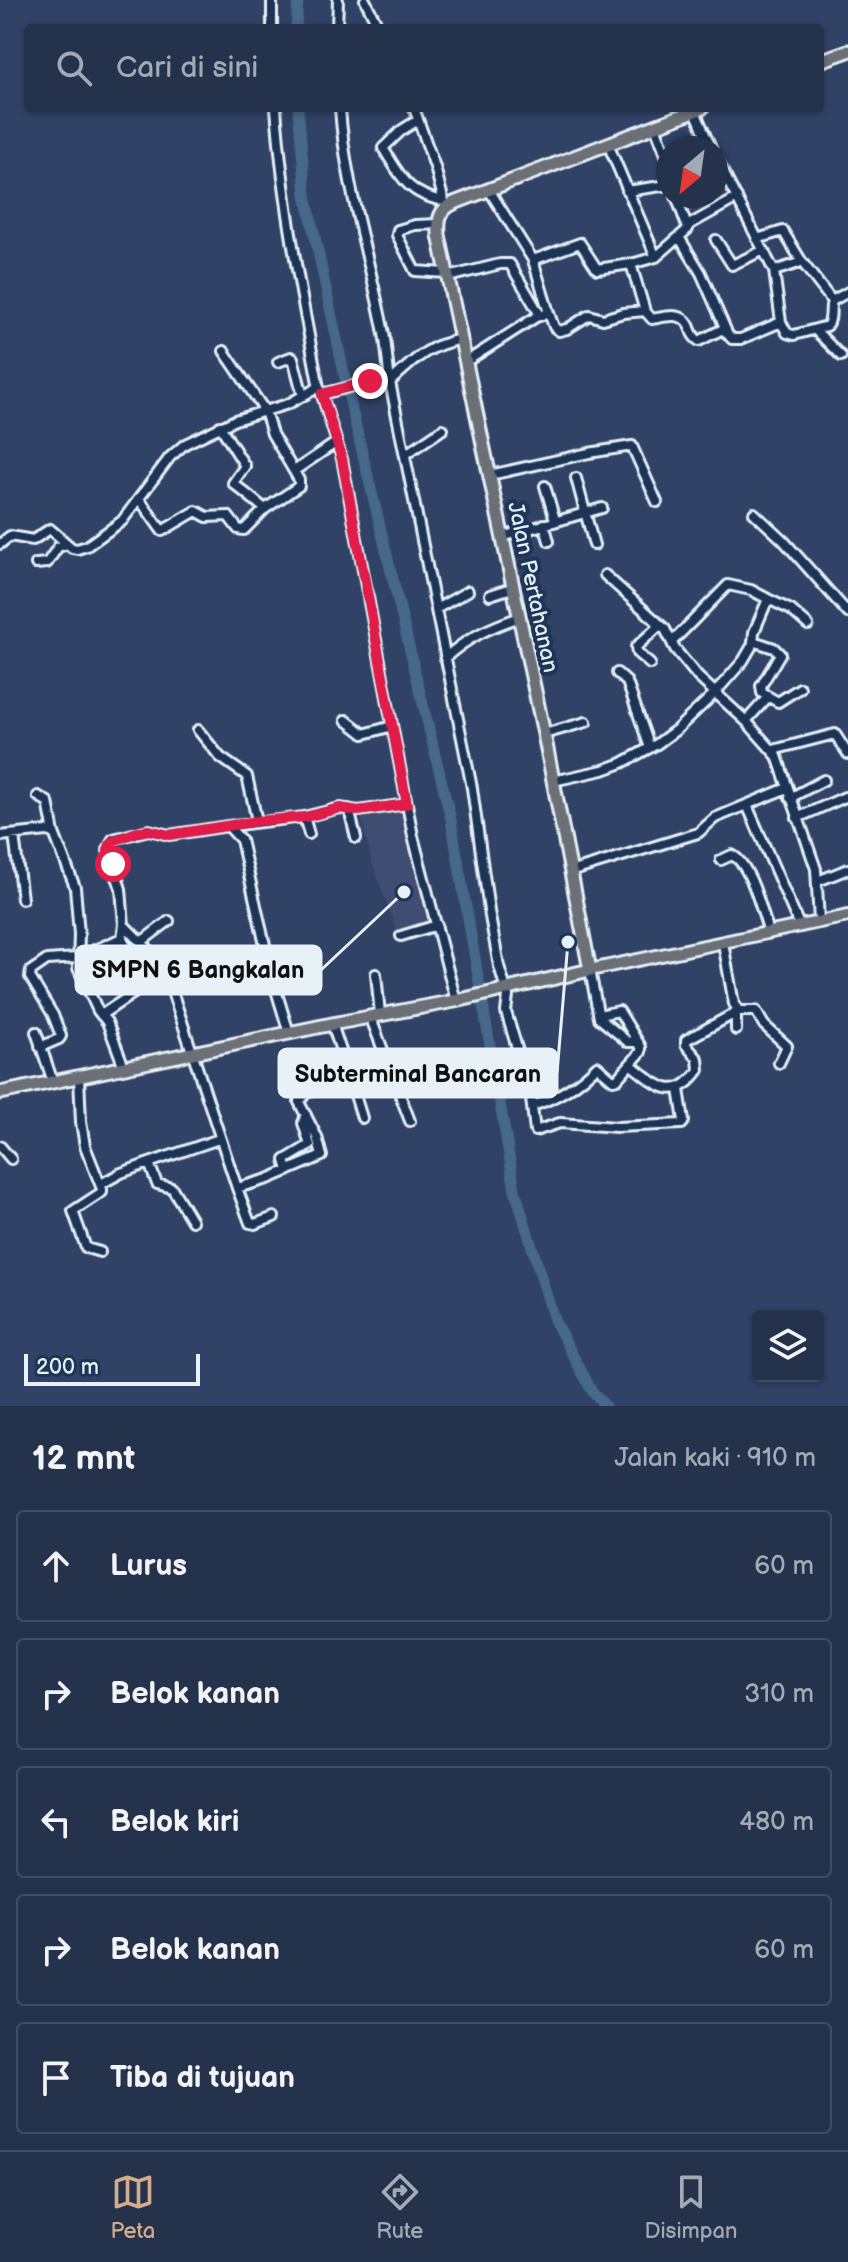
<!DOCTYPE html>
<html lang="id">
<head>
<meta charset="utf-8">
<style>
	body { margin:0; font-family:"Balsamiq Sans",sans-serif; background:#303e56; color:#f1f3f6 }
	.controls { position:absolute; right:24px; bottom:24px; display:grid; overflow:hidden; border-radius:8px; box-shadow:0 2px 6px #0004 }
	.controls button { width:72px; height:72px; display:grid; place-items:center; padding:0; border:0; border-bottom:2px solid #414d64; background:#24324c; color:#f1f3f6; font:40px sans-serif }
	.compass { position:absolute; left:656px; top:136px; width:72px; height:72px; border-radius:50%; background:#24324c; box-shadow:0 2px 6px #0004; rotate:209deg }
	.scale { position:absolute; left:24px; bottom:20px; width:176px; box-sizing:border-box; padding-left:8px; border:4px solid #e8f1f8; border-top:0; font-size:22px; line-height:28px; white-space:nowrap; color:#e8f1f8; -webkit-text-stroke:6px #1d3557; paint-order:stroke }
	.stop { position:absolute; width:24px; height:24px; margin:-18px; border:6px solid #e11d48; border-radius:50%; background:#fff }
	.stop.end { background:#e11d48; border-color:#fff; box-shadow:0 2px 8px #0008 }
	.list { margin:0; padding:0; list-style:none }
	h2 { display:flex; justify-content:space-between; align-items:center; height:104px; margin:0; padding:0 32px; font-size:34px }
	h2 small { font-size:26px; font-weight:400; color:#a3aab5 }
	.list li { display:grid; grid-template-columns:52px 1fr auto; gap:24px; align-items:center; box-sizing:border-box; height:112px; margin:0 16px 16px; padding:0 16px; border:2px solid #414d64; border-radius:8px }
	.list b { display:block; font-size:30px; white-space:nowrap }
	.list em { font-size:26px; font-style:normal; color:#a3aab5 }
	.icon { flex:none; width:44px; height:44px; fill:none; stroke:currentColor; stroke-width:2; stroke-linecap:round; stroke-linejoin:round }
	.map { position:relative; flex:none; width:848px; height:1406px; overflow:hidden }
	.search { position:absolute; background:#24324c; box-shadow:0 2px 6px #0004; left:24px; right:24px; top:24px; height:88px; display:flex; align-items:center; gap:20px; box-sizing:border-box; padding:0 28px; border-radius:8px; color:#a3aab5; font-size:30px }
	.sheet { height:744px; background:#24324c }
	nav { display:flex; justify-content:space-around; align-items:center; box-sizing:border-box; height:112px; border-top:2px solid #414d64; background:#24324c; font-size:22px; color:#a3aab5 }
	nav a { display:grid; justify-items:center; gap:4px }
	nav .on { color:#d6ab8b }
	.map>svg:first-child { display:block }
	.built { fill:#414e72 }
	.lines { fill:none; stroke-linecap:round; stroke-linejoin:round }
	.river { stroke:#44688b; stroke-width:11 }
	.minor-casing { stroke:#e8f1f8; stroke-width:14 }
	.major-casing { stroke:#e8f1f8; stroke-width:16 }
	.highway-casing { stroke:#e8f1f8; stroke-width:17 }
	.minor { stroke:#1d3557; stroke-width:8 }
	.major { stroke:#6b6f75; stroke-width:10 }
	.highway { stroke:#6b6f75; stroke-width:11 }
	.route { stroke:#e11d48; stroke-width:10 }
	.labels { text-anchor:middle; stroke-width:8; stroke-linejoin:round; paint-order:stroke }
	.street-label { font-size:22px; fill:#e8f1f8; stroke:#1d3557 }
	.leader { fill:none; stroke:#e8f1f8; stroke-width:3 }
	.callout-dot { fill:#e8f1f8; stroke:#1d3557; stroke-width:3 }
	.callout { fill:#e8f1f8; stroke:#e8f1f8; stroke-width:3 }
	.callout-label { font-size:24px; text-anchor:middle; font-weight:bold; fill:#111 }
</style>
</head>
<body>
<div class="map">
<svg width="848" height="1406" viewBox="0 0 848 1406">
	<rect width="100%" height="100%" fill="#304265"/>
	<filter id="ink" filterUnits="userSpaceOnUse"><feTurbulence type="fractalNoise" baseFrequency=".0125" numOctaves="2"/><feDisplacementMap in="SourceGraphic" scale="16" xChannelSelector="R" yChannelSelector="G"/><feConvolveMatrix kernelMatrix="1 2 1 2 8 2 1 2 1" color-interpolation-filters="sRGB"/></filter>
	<g filter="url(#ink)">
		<path class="built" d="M403,808L432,921L397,931L372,863L360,814Z"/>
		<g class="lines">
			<path class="river" d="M296,28L298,0
				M298,108L306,195L351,406L451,820L515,1190L554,1320L592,1391L605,1406"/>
			<g class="minor-casing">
				<path id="minor" d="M365,0L379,28
					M272,28V0
					M337,28L338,0
					M276,108C283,203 301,294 319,388
					M340,108C345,186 371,262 385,339C387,353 388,367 390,382L472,788L489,911L499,966L508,996L506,1012L530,1091L535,1131L560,1123L617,1127L682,1124L684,1121L679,1089
					M414,108L435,167L444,202
					M695,111L711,148
					M418,120L402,130L383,148C401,177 408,195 444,201
					M655,126L668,160
					M608,144L656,257
					M716,158L774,271L781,322L787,333L794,335L827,326C833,319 829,309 832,301L848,292
					M489,190L533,260L549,313
					M627,191L668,185
					M438,224L415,225L398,230L397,235L415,271L447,273
					M687,226L737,198
					M679,237L701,273L726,330
					M757,239L783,231L802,262
					M716,240L732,265L762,251
					M533,260L580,243L597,269L631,264L645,311
					M631,264L656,257L688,229L676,196
					M774,271L802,262L832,301
					M448,277L500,264H510L540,315
					M816,331L841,356
					M467,361L536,317L549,313L554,327L559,331L567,329L589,315L603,319L623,313L645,311L652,319C664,317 682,311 689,325C692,332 692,336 699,341L723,329L732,339H741L781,322
					M278,362L291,357L293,358L303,396
					M390,382C415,359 428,345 462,339
					M322,394L389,377
					M220,426L245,466L233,483L265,509L299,486V480L272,434L265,411L224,351
					M406,454L443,429
					M294,471L337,442
					M490,475L589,453L632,446L657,502
					M576,478L594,545
					M545,486L555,520
					M140,500L162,531L196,511L207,517L228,516L238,529L244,530L265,509
					M754,513L784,541L848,613
					M544,524L549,541
					M502,537L602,508
					M0,544L10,536L33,540L50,529L72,548L77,549L87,546L122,521L170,457L185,444L235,420L288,404L317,388L320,389L342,459L413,836L456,1001
					M36,564L47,563L58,547L67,544
					M605,575L665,629L675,649L698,677L746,721L777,756L816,869L819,922
					M490,595L512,588
					M768,599L791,610L808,625
					M436,609L468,591
					M753,641L774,648L780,654L761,686L762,693L778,702L800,688
					M445,658C468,637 491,627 520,617
					M650,664L637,653L636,647L660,625
					M617,673L627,682L650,748
					M346,720L364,734L392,726
					M746,721L767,698
					M198,730L220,757L247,776L257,821
					M544,734L586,722
					M773,750L835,734L848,754
					M553,781L603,770L622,763L657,744L676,730L714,694L743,661L753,644L754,632L768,599L751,590L728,585L672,642
					M38,796L48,802L54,833
					M790,798L824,780
					M747,805L800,927
					M349,809L356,838
					M797,818L845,797
					M228,826L169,835L149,830L113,839L108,850L121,889L124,925L148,949L165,970L237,1188L268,1179L322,1156L317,1137L299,1102L306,1093L348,1072L332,1024
					M309,834L304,817L340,808L358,811L407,804
					M14,835L22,899
					M0,836L47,831L54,833L75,887L79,934L78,968L98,1011L107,1022L124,1067
					M721,860L732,855C751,864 762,913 769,933
					M570,872L698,833L715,818L787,788
					M818,881L848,869
					M401,936L437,925
					M122,938L139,973L160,963
					M141,942L169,921
					M723,943L734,1004L739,1011H756L764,1025L787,1046L779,1063
					M590,970L599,1018L628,1042H638
					M376,974L380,1014
					M101,1015L137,991L133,975
					M370,1016L410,1121
					M736,1030V1013
					M36,1032L53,1082
					M289,1033L273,980L241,840L228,826L304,817
					M40,1047L59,1039L61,1036L53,1015L30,977L31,971L47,960L77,958L122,938L124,925
					M630,1064C656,1084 674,1105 699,1070L698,1059L686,1045V1040L739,1011
					M348,1072L362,1118
					M79,1077L81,1122L85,1146L102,1189V1192L73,1211L86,1248L100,1252
					M532,1106C558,1098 578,1085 597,1066L613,1080L617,1079L641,1052V1047L619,1011L599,1015
					M0,1146L11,1159
					M288,1171L285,1160L310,1145L303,1123L306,1115
					M101,1184L121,1173L149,1163
					M237,1188L250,1223L255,1224L274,1217
					M192,1221L172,1188L157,1184L149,1163L219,1139"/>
			</g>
			<g class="major-casing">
				<path id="major" d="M590,970L848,916"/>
			</g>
			<g class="highway-casing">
				<path id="highway" d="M820,61L848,51
					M0,1093L332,1024L460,1000L590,970L544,734L439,235C438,219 439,210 454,203L702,108"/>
			</g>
			<use href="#minor" class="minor"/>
			<use href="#major" class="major"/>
			<use href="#highway" class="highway"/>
		</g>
	</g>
	<g class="lines" filter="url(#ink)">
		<path class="route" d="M113,864L108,850L111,842L137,832L149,830L169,835L257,821L306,817L340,808L358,811L407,804L342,459L322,394L370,381"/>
	</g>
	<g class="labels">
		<g class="street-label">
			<text transform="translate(534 587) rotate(78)" y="8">Jalan Pertahanan</text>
		</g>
	</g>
	<path class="leader" d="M404 892L321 970M568 942L557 1073"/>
	<g class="callout-dot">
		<circle cx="404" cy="892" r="8"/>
		<circle cx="568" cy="942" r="8"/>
	</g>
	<g class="callout">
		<rect x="76" y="946" width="245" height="48" rx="8"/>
		<rect x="279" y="1049" width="278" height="48" rx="8"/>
	</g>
	<g class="callout-label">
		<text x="198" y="978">SMPN 6 Bangkalan</text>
		<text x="418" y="1082">Subterminal Bancaran</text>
	</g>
</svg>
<div class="controls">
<button><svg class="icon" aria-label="layers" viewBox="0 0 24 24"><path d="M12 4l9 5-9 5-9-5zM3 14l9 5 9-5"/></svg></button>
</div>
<svg class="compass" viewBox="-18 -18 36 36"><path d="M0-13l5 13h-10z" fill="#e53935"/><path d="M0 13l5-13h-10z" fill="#a3aab5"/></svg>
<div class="scale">200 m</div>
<div class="stop" style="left:113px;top:864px"></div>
<div class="stop end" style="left:370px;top:381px"></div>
<div class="search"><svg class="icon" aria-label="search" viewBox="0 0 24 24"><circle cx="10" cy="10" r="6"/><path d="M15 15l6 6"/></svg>Cari di sini</div>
</div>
<section class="sheet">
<h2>12 mnt<small>Jalan kaki · 910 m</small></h2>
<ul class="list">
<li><svg class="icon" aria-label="ahead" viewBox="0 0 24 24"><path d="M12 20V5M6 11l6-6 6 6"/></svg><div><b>Lurus</b></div><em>60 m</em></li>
<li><svg class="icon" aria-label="right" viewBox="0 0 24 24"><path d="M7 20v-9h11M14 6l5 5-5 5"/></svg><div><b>Belok kanan</b></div><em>310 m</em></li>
<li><svg class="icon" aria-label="left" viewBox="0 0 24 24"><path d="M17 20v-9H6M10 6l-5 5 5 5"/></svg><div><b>Belok kiri</b></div><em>480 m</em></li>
<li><svg class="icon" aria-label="right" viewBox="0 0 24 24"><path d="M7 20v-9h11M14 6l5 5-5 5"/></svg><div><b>Belok kanan</b></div><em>60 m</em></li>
<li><svg class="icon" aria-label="arrive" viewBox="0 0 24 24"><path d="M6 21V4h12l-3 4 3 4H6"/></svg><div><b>Tiba di tujuan</b></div></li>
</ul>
</section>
<nav>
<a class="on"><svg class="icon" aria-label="map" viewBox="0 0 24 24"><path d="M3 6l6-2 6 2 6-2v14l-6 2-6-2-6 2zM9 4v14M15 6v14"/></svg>Peta</a>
<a><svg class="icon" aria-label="directions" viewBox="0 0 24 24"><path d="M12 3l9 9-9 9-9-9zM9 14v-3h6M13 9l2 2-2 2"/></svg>Rute</a>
<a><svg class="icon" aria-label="saved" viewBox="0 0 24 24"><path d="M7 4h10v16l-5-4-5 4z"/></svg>Disimpan</a>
</nav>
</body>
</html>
